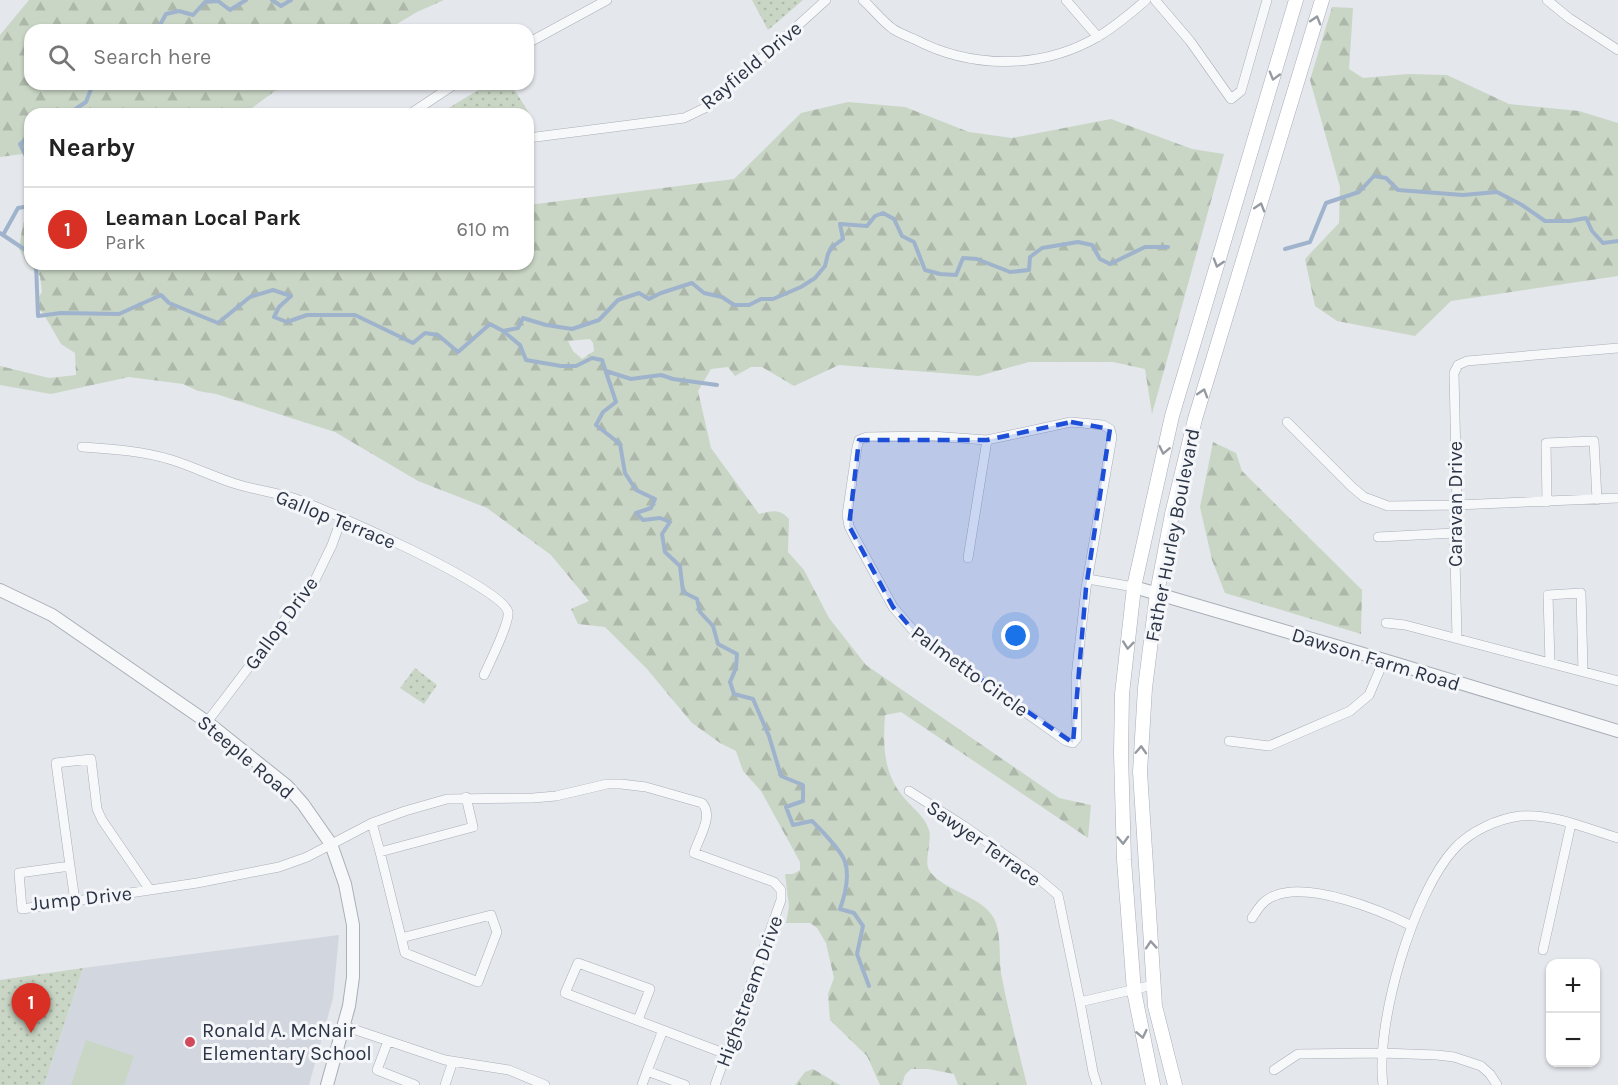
<!DOCTYPE html>
<html lang="en">
<head>
<meta charset="utf-8">
<style>
	body { margin:0; font-family:Karla,sans-serif; background:#f6f6f6; color:#222 }
	.controls { position:absolute; right:18px; bottom:18px; display:grid; overflow:hidden; border-radius:12px; box-shadow:0 2px 4px #0004 }
	.controls button { width:54px; height:54px; display:grid; place-items:center; padding:0; border:0; border-bottom:2px solid #e0e0e0; background:#fff; color:#222; font:30px sans-serif }
	.you { position:absolute; left:1016px; top:636px; width:21px; height:21px; margin:-15px; border:4px solid #fff; border-radius:50%; background:#1a73e8; box-shadow:0 0 0 9px #1a73e833 }
	.badge { display:grid; place-items:center; width:39px; height:39px; border-radius:50%; background:#d93025; color:#fff; font-size:20px; font-weight:700 }
	.pin { position:absolute; translate:-50% -50px; filter:drop-shadow(0 2px 3px #0008) }
	.pin::after { content:''; position:absolute; top:32px; width:21px; height:18px; background:inherit; clip-path:polygon(0 0,100% 0,50% 100%) }
	.list { margin:0; padding:0; list-style:none }
	h2 { display:flex; justify-content:space-between; align-items:center; height:78px; margin:0; padding:0 24px; font-size:26px }
	h2 small { font-size:20px; font-weight:400; color:#767676 }
	.list li { display:grid; grid-template-columns:39px 1fr auto; gap:18px; align-items:center; box-sizing:border-box; height:84px; padding:0 24px; border-top:2px solid #e0e0e0 }
	.list b { display:block; font-size:22px; white-space:nowrap }
	.list p { margin:0; font-size:20px; white-space:nowrap; color:#767676 }
	.list em { font-size:20px; font-style:normal; color:#767676 }
	.icon { flex:none; width:33px; height:33px; fill:none; stroke:currentColor; stroke-width:2; stroke-linecap:round; stroke-linejoin:round }
	.map { position:relative; flex:none; width:1618px; height:1085px; overflow:hidden }
	.search { position:absolute; background:#fff; box-shadow:0 2px 4px #0004; left:24px; top:24px; width:510px; height:66px; display:flex; align-items:center; gap:15px; box-sizing:border-box; padding:0 21px; border-radius:18px; color:#767676; font-size:22px }
	.panel { position:absolute; background:#fff; box-shadow:0 2px 4px #0004; left:24px; top:108px; width:510px; height:162px; border-radius:18px }
	.map>svg:first-child { display:block }
	.built { fill:#d2d6de }
	.grass { fill:url(#grass-dots) }
	.forest { fill:url(#forest-firs); fill-rule:evenodd }
	.garden { fill:#c9d6c5 }
	.lines { fill:none; stroke-linecap:round; stroke-linejoin:round }
	.stream { stroke:#9fb4cc; stroke-width:4 }
	.minor-casing { stroke:#a9aeb7; stroke-width:10 }
	.tertiary-casing { stroke:#a9aeb7; stroke-width:14 }
	.secondary-casing { stroke:#a9aeb7; stroke-width:15 }
	.minor { stroke:#f7f8fa; stroke-width:9 }
	.tertiary { stroke:#f7f8fa; stroke-width:12 }
	.secondary { stroke:#fff; stroke-width:14 }
	.oneway { stroke:#959aa2 }
	.marked { fill:#1d4ed8; fill-opacity:0.2; stroke:#1d4ed8; stroke-width:4.5; stroke-dasharray:12 8; stroke-linejoin:round }
	.poi-dot { fill:#d1495b; stroke:#f4f6f9; stroke-width:2 }
	.labels { text-anchor:middle; stroke-width:6; stroke-linejoin:round; paint-order:stroke }
	.street-label { font-size:20px; fill:#2b3445; stroke:#f4f6f9 }
	.poi-label { font-size:20px; fill:#2b3445; stroke:#f4f6f9; text-anchor:start }
</style>
</head>
<body>
<div class="map">
<svg width="1618" height="1085" viewBox="0 0 1618 1085">
	<defs>
		<pattern id="grass-dots" width="8" height="8" patternUnits="userSpaceOnUse" patternTransform="scale(1.5)"><rect width="8" height="8" fill="#c9d6c5"/><path d="M2 2h.1M6 6h.1" fill="none" stroke="#adb8ab" stroke-width="1.8" stroke-linecap="round"/></pattern>
		<pattern id="forest-firs" width="22" height="20" patternUnits="userSpaceOnUse" patternTransform="scale(1.5)"><rect width="22" height="20" fill="#c9d6c5"/><path d="M5 1l3.5 6h-7zM16 11l3.5 6h-7z" fill="#adb8ab"/></pattern>
	</defs>
	<rect width="100%" height="100%" fill="#e4e7ec"/>
	<path class="built" d="M339,935L333,998L309,1085H44L83,968Z"/>
	<path class="grass" d="M752,0H803L768,30Z
		M488,84H511L532,118H528V114H439Z
		M415,668L437,685L424,704L400,688Z
		M83,968L44,1085H0V980Z"/>
	<path class="forest" d="M29,0H444L417,12L387,30H30V84H297L275,91L252,108V114H30V153L0,157V35Z
		M1332,7L1353,8L1349,69L1363,78L1408,74L1447,75L1509,104L1579,111L1618,123V276L1451,301L1415,336L1337,321L1315,306L1305,259L1339,223L1340,187L1310,80Z
		M848,102L905,107L969,132L1012,138L1111,119L1192,149L1224,154L1152,414L1145,369L1113,362H1029L979,376L839,365L794,386L762,367H751L735,376L728,367L711,369L698,391L711,448L759,514C772,511 779,508 789,519L788,552L804,570L829,618L866,665L1059,798L1091,805L1088,838L901,712L885,715C883,743 883,771 901,794C910,807 924,814 929,830C932,842 924,862 929,870C943,892 988,897 996,923C1001,938 999,957 1001,973C1008,1011 1018,1048 1027,1085H958L954,1074L928,1069H911L905,1075L902,1085H880L867,1056L830,1020L828,994L834,978L826,943L817,928L810,923H786L789,906L785,874H793L800,870V862L761,791L743,771L736,751L720,743L692,723L647,669L605,627L578,624L571,609L589,601L551,555L487,508L418,481L335,432L216,394L198,391L183,384L129,377L51,394L0,385V366L49,378L76,375L75,353L61,344L43,313L36,307L37,299L42,292L40,276L27,263L19,249L23,223L30,218V264H528V205L734,179L801,113ZM590,339L593,343L594,351L582,359L573,351L568,341Z
		M1213,442L1236,453L1242,471L1362,590L1361,634L1225,593L1212,560L1200,507Z
		M813,1069L840,1085H795L805,1072Z"/>
	<path class="garden" d="M86,1040L134,1056L124,1085H71Z"/>
	<g class="lines">
		<path class="stream" d="M272,0L281,6L291,0
			M149,30L159,27L166,14L179,11L193,15L205,2L218,1L230,10L246,0
			M68,114L86,102L93,84
			M30,136L20,144L30,164
			M0,233L30,253
			M3,235L18,208L30,206
			M1285,249L1310,242L1326,203L1359,192L1374,176L1386,178L1398,190L1463,195L1497,192L1522,205L1545,221H1570L1586,218L1592,231L1603,243L1618,241
			M36,264L38,316L61,313L119,314L161,295L169,303L218,323L250,297L273,290L291,296L279,307L274,317L287,322L307,315H355L413,343L425,333L438,335L458,352L490,324L503,331L518,328L523,318L546,325L572,329L599,320L618,300L639,293L649,299L661,293L692,283L704,293L722,297L734,305H749L761,299H773L801,287L815,278L825,266L828,254L832,247L843,239L840,224L867,226L875,216L883,213L894,219L902,236L914,242L925,270L940,274L956,275L963,258L977,259L1010,272L1029,270L1030,257L1042,248L1078,242L1092,245L1100,259L1110,264L1145,247H1168
			M503,331L520,345L526,360L561,366H576L592,358L602,360L616,402L603,412L596,425L620,444L625,473L636,490L655,499L651,508L636,513L643,520L660,518L670,522L662,534L665,552L680,566L683,592L697,599L700,612L713,626L718,644L737,654L736,668L730,682L734,694L753,699L769,736L781,776L803,785V801L786,807L793,825L812,821C821,830 842,851 845,862C850,877 845,895 840,909L854,913L863,926L857,954L869,986
			M606,371L631,379L661,375L673,379L717,385"/>
		<g class="minor-casing">
			<path id="minor" d="M863,0C873,9 882,21 893,29C899,33 907,36 914,39C971,69 1042,70 1099,36C1116,26 1131,13 1146,0
				M1066,0L1098,37
				M1155,0L1190,41L1231,99L1241,91L1267,0
				M1547,0L1569,18L1618,50
				M528,43L607,0
				M410,114L455,84
				M528,138L684,118L709,106L826,0
				M1071,422L1103,425L1110,429L1112,437L1086,588L1076,677L1077,738L1073,743L1066,741L918,636L893,607L854,536L849,526L847,515L857,447L859,440L867,437L931,436L987,440Z
				M1287,422L1352,487L1364,497L1388,506L1457,505L1618,498
				M82,447C113,449 143,451 172,460C194,467 214,477 236,484C255,490 274,492 293,498C324,508 503,587 508,612C510,622 489,664 484,675
				M1547,502L1546,443L1594,441L1597,500
				M1378,537L1454,533
				M968,558L987,440
				M1088,579L1134,587
				M1386,623L1405,625L1618,681
				M1457,638L1454,516L1457,505L1454,373L1458,365L1467,361L1618,348
				M1550,663L1548,595L1581,593L1583,671
				M207,722L315,580L332,545L342,517
				M1229,741L1269,746L1350,711L1369,695L1384,660
				M909,791L964,826L1038,878L1058,895L1080,1002L1153,985
				M372,823L380,852L473,827L466,797
				M380,852L405,953L478,982L497,932L491,915L401,938
				M70,866L75,901
				M150,890L102,820L97,809L91,759L56,763L70,866L19,873L22,909L197,883L279,867L307,857L372,823L405,811L447,799L533,798L556,796L607,784H621L646,787L702,803C714,816 699,837 694,853L774,882L781,890V900L715,1085
				M1252,918C1258,909 1263,900 1274,896C1309,881 1380,910 1412,926
				M1543,950L1571,824
				M1080,1002L1093,1072L1097,1085
				M638,1020L650,989L578,963L565,993L726,1054
				M344,1026L445,1060L509,1070L545,1085
				M388,1041L377,1070L415,1085
				M1274,1070L1298,1054L1382,1053L1437,1055L1454,1057L1481,1066L1490,1074L1497,1085
				M647,1071L663,1030
				M445,1085L453,1061
				M642,1085L647,1071L685,1085
				M1383,1085C1375,1024 1413,893 1455,848C1471,831 1497,819 1520,816C1553,813 1587,829 1618,838"/>
		</g>
		<g class="tertiary-casing">
			<path id="tertiary" d="M1134,587L1384,660L1618,731
				M0,590L52,615L207,722L287,786L303,804L331,844L345,884L353,925V977L349,1006L327,1085"/>
		</g>
		<g class="secondary-casing">
			<path id="secondary" d="M1153,1085L1134,991L1124,860L1121,753L1122,694L1134,587L1172,416L1296,0
				M1175,1085L1155,1006L1140,772L1145,688L1157,593L1172,514L1195,419L1322,0"/>
		</g>
		<use href="#minor" class="minor"/>
		<use href="#tertiary" class="tertiary"/>
		<use href="#secondary" class="secondary"/>
	</g>
	<defs><path id="oneway-chevron" d="M-2-3.5L2.5 0L-2 3.5" fill="none" stroke-width="1.6" stroke-linecap="round" stroke-linejoin="round" transform="scale(1.5)"/></defs>
	<g class="oneway">
		<use href="#oneway-chevron" transform="translate(1316 20) rotate(-73)"/>
		<use href="#oneway-chevron" transform="translate(1274 76) rotate(106)"/>
		<use href="#oneway-chevron" transform="translate(1260 207) rotate(-73)"/>
		<use href="#oneway-chevron" transform="translate(1218 263) rotate(107)"/>
		<use href="#oneway-chevron" transform="translate(1203 393) rotate(-73)"/>
		<use href="#oneway-chevron" transform="translate(1164 450) rotate(102)"/>
		<use href="#oneway-chevron" transform="translate(1128 645) rotate(96)"/>
		<use href="#oneway-chevron" transform="translate(1141 750) rotate(-87)"/>
		<use href="#oneway-chevron" transform="translate(1123 840) rotate(88)"/>
		<use href="#oneway-chevron" transform="translate(1151 945) rotate(-94)"/>
		<use href="#oneway-chevron" transform="translate(1142 1034) rotate(78)"/>
	</g>
	<path class="marked" d="M1071,422L1110,429L1086,588L1073,743L918,636L893,607L849,526L859,440H987Z"/>
	<circle class="poi-dot" cx="190" cy="1042" r="6"/>
	<g class="labels">
		<g class="street-label">
			<text transform="translate(751 65) rotate(-40)" y="7">Rayfield Drive</text>
			<text transform="translate(1455 504) rotate(-90)" y="7">Caravan Drive</text>
			<text transform="translate(336 519) rotate(22)" y="7">Gallop Terrace</text>
			<text transform="translate(1172 535) rotate(-79)" y="7">Father Hurley Boulevard</text>
			<text transform="translate(281 623) rotate(-54)" y="7">Gallop Drive</text>
			<text transform="translate(1376 659) rotate(17)" y="7">Dawson Farm Road</text>
			<text transform="translate(970 671) rotate(36)" y="7">Palmetto Circle</text>
			<text transform="translate(246 757) rotate(40)" y="7">Steeple Road</text>
			<text transform="translate(984 843) rotate(35)" y="7">Sawyer Terrace</text>
			<text transform="translate(81 898) rotate(-6)" y="7">Jump Drive</text>
			<text transform="translate(749 991) rotate(-70)" y="7">Highstream Drive</text>
		</g>
		<g class="poi-label">
			<text x="202" y="1037">Ronald A. McNair<tspan x="202" dy="23">Elementary School</tspan></text>
		</g>
	</g>
</svg>
<div class="controls">
<button>+</button>
<button>−</button>
</div>
<div class="you"></div>
<div class="pin badge" style="left:31px;top:1033px">1</div>
<div class="search"><svg class="icon" aria-label="search" viewBox="0 0 24 24"><circle cx="10" cy="10" r="6"/><path d="M15 15l6 6"/></svg>Search here</div>
<section class="panel">
<h2>Nearby<small></small></h2>
<ul class="list">
<li><span class="badge">1</span><div><b>Leaman Local Park</b><p>Park</p></div><em>610 m</em></li>
</ul>
</section>
</div>
</body>
</html>
